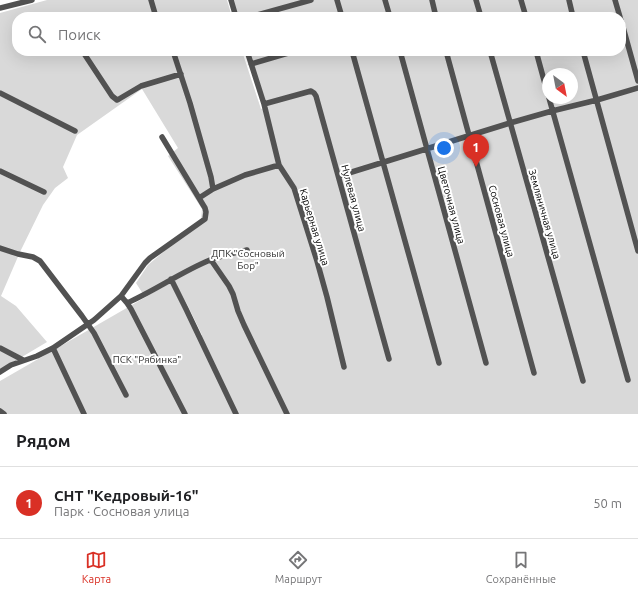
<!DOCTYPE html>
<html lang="ru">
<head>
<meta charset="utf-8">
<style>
	body { margin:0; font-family:Ubuntu,sans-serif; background:#f6f6f6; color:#202124 }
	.compass { position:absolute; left:542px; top:68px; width:36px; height:36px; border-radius:50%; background:#fff; box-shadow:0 4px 16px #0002; rotate:148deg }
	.you { position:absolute; left:444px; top:148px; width:14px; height:14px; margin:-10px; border:3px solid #fff; border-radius:50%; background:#1a73e8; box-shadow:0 0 0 6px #1a73e833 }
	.badge { display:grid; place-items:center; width:26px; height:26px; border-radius:50%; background:#d93025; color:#fff; font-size:13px; font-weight:700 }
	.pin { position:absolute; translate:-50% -33px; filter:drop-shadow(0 1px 2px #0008) }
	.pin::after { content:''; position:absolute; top:21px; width:14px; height:12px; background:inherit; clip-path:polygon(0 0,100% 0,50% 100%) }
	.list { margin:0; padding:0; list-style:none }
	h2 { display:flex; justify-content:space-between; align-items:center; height:52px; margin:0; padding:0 16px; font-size:17px }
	h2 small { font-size:13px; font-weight:400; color:#757577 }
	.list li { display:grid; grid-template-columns:26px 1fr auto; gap:12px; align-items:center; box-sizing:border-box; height:72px; padding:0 16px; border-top:1px solid #e0e0e0 }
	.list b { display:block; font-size:15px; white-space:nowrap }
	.list p { margin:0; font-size:13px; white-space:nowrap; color:#757577 }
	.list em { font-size:13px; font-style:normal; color:#757577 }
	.icon { flex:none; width:22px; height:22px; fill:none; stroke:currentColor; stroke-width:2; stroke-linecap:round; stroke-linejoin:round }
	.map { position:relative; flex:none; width:638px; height:414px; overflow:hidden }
	.search { position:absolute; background:#fff; box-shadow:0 4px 16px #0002; left:12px; right:12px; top:12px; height:44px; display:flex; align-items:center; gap:10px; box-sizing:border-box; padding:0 14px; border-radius:16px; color:#757577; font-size:15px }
	.sheet { height:124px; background:#fff }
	nav { display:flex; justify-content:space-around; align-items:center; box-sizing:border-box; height:56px; border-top:1px solid #e0e0e0; background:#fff; font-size:11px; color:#757577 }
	nav a { display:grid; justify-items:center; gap:2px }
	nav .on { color:#d93025 }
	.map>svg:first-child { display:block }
	.green { fill:#d9d9d9; fill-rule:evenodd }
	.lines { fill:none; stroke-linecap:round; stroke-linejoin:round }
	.minor { stroke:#525252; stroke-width:5.5 }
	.labels { text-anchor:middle; stroke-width:4; stroke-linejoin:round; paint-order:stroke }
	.street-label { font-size:10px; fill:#000; stroke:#fff }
	.park-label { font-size:10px; fill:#303030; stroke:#fff }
</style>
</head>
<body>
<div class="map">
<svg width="638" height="414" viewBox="0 0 638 414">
	<rect width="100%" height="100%" fill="#fff"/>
	<path class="green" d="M47,0H227L232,17H17V51H242L261,109L267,106L248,51H621V17H238L233,0H638V414H0V381L170,283L198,337L202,335L188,306L172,277L143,294L136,283L148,265L201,220L202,209L168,156L178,148L142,89L77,135L63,167L68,178L55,188L43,205L20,252L1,296L16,306L47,342L0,370V13ZM548,74H572V98H548Z"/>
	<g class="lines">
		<path class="minor" d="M151,0L156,17
			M231,0L236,17
			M337,0L342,17
			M385,0L390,17
			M432,0L436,17
			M476,0L481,17
			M521,0L526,17
			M569,0L573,17
			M615,0L620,17
			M0,8L32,0
			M250,17L311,0
			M621,20L638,81
			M173,51L190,103L211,177L213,189
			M247,51L264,104L279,165L294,188L317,261L327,297L344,367
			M352,51L439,363
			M400,51L486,363
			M446,51L534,373
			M490,51L583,381
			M536,51L548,95
			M583,51L638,251
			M83,52L112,96L117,100L119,99L141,86L181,74
			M251,64L295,51
			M0,93L75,131
			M549,98L628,380
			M264,104L311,91L314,93L316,96L389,359
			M0,171L44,192
			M339,176L510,123L552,111L597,100L638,88
			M199,198L213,189L245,175L279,165
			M0,248L18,254L33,257L40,261L82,316L94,333L126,395
			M211,260L229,286L233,294L238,311L244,325L287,414
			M171,279L186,309L236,414
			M121,296L127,303L131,309L185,414
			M127,303C156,290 181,272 210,260C222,255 235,253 247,250
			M0,348L23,360
			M53,348L84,414
			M0,372L11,365L37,356L53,348L94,320L121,296L145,263L150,258L205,219L206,212L205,208L162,137
			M0,411L4,414"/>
	</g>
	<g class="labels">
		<g class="street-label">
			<text transform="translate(354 198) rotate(75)" y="4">Нулевая улица</text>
			<text transform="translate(452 205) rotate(75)" y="4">Цветочная улица</text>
			<text transform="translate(545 214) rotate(74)" y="4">Земляничная улица</text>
			<text transform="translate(502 221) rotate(75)" y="4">Сосновая улица</text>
			<text transform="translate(315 227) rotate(73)" y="4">Карьерная улица</text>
		</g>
		<g class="park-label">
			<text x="248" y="257">ДПК "Сосновый<tspan x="248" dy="12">Бор"</tspan></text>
			<text x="147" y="363">ПСК "Рябинка"</text>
		</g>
	</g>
</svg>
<svg class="compass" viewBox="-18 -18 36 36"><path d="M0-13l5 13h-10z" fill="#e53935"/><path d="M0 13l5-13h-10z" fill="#757577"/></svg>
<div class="you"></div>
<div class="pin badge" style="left:476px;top:167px">1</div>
<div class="search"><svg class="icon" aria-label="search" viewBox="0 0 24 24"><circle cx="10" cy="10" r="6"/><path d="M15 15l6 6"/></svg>Поиск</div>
</div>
<section class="sheet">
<h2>Рядом<small></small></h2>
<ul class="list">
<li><span class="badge">1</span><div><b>СНТ &quot;Кедровый-16&quot;</b><p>Парк · Сосновая улица</p></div><em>50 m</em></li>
</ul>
</section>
<nav>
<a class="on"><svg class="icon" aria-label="map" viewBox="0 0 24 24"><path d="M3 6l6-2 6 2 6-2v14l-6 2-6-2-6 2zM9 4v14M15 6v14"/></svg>Карта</a>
<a><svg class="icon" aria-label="directions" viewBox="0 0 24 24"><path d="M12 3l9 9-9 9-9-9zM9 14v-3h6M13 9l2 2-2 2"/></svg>Маршрут</a>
<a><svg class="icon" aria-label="saved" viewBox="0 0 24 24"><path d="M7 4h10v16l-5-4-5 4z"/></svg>Сохранённые</a>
</nav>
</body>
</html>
